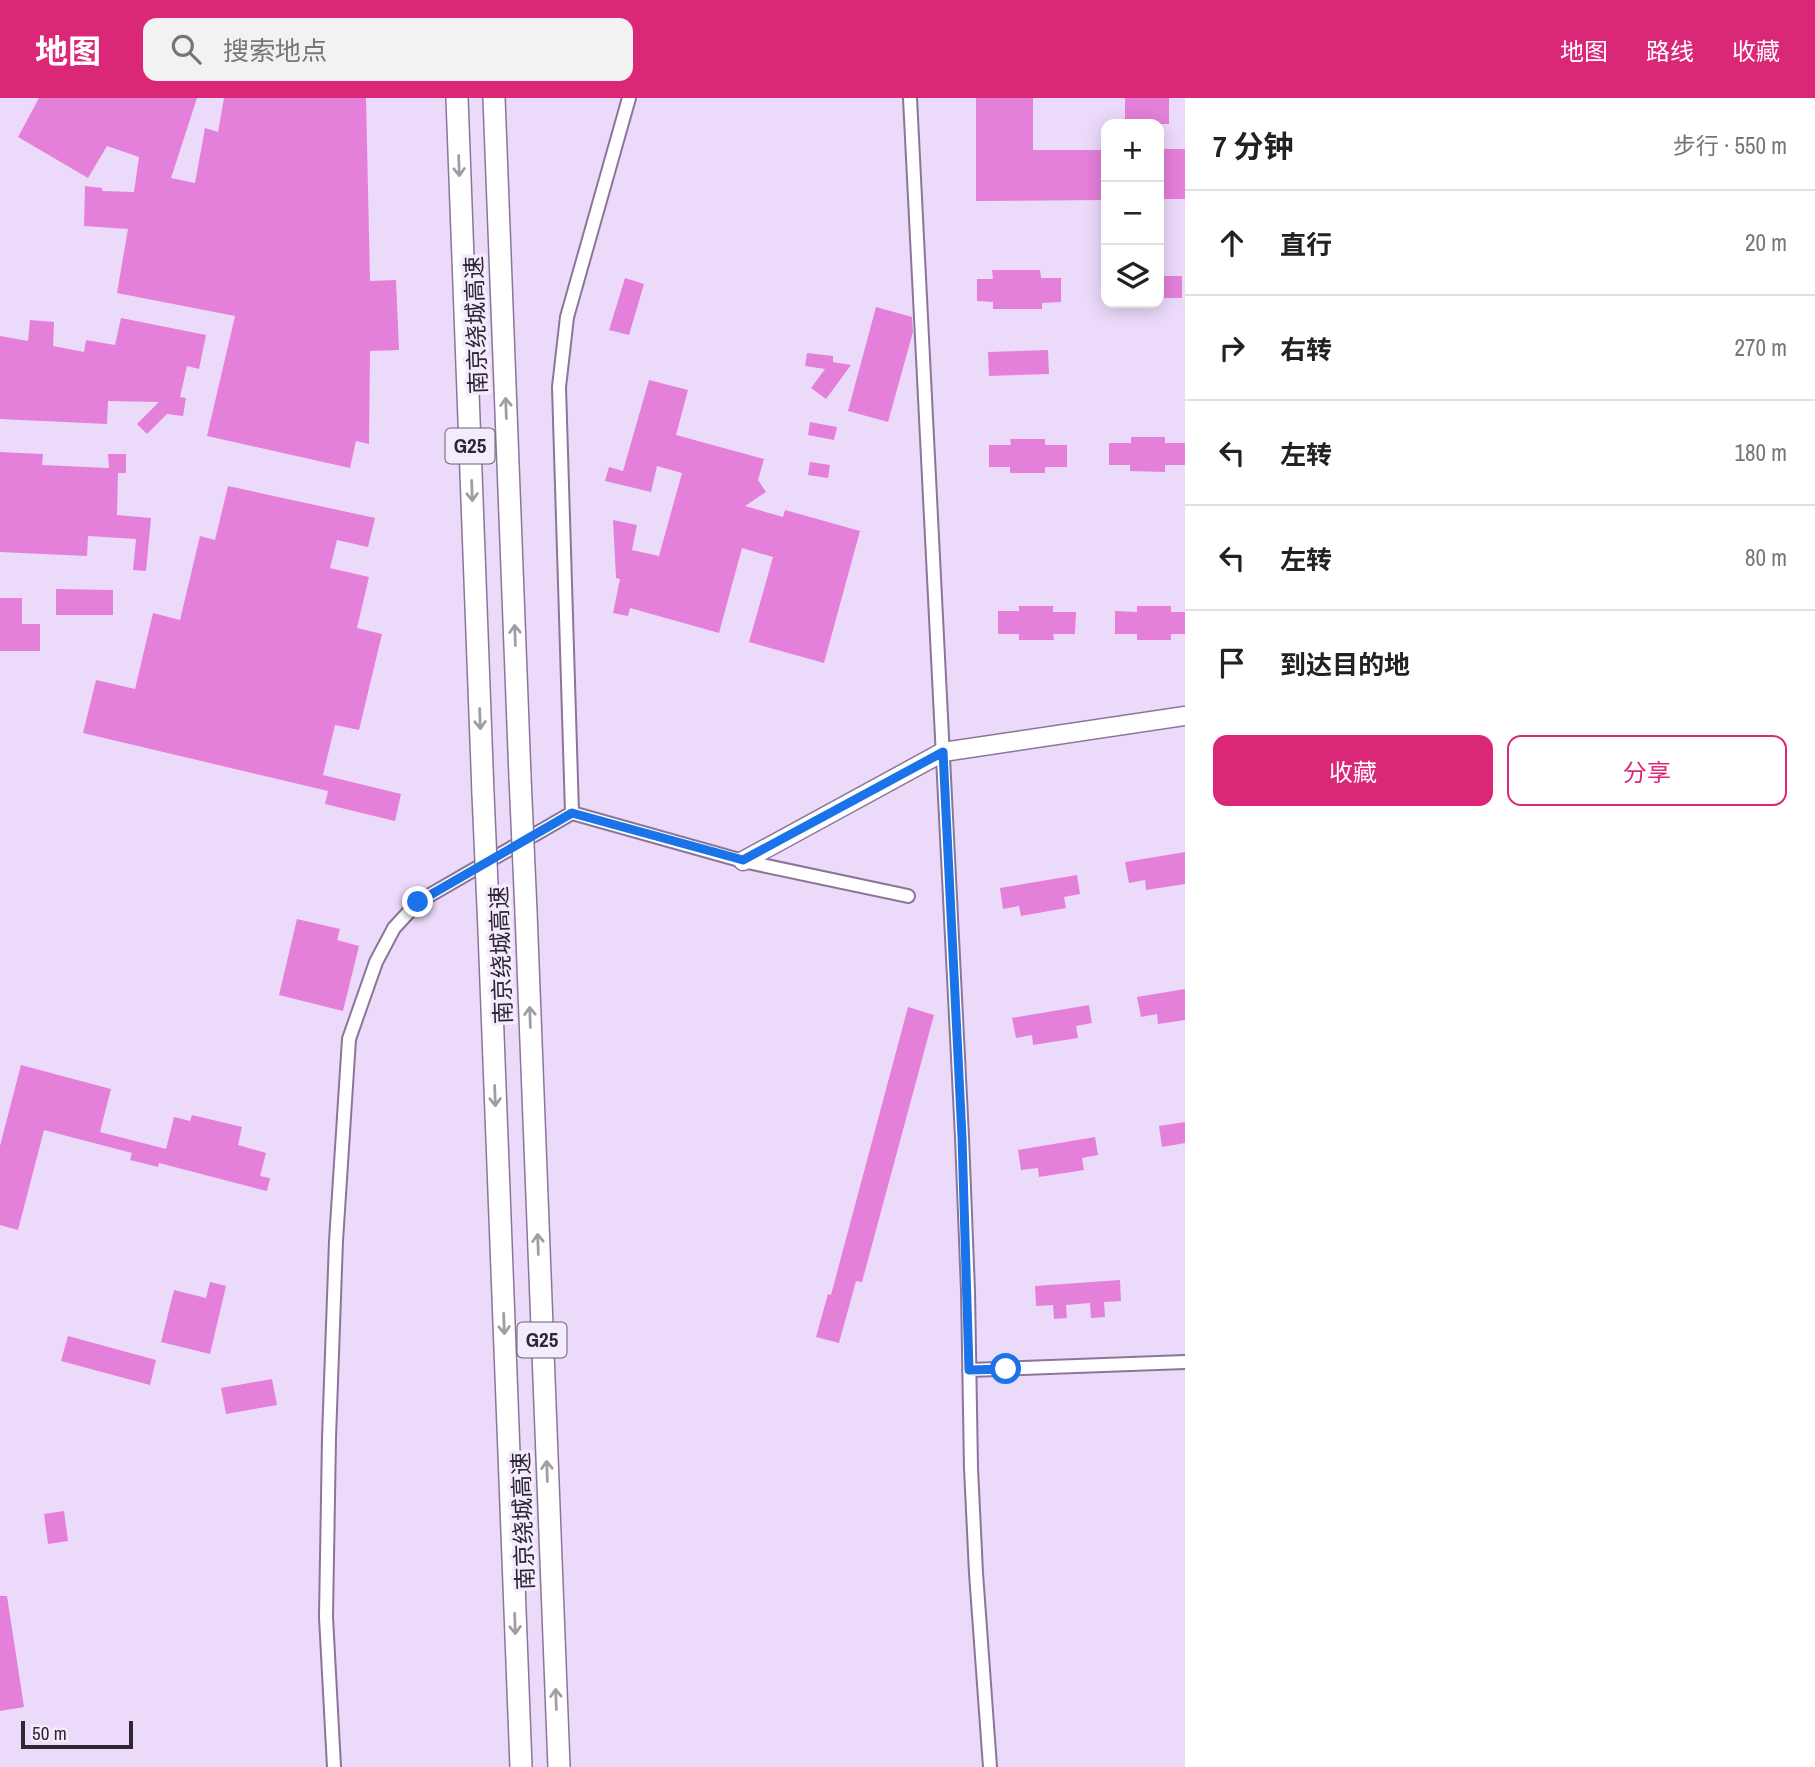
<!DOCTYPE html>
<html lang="zh">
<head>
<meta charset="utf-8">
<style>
	body { margin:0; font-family:"Archivo Narrow","Noto Sans SC",sans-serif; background:#f2f2f2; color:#222 }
	.controls { position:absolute; right:21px; top:21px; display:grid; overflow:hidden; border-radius:14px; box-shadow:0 4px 18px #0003 }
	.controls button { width:63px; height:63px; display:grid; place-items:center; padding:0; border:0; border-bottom:2px solid #e0e0e0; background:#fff; color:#222; font:35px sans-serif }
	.scale { position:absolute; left:21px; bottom:18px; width:112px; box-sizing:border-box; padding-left:7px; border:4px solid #2f2635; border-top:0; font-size:19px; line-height:24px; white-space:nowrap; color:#2f2635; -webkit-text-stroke:5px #f4ebfc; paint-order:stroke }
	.stop { position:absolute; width:21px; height:21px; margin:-16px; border:5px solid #1a73e8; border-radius:50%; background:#fff }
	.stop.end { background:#1a73e8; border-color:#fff; box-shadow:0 2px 7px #0008 }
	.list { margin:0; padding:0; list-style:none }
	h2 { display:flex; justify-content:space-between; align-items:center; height:91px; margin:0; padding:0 28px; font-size:30px }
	h2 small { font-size:23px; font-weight:400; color:#767676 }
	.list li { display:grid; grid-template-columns:46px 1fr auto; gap:21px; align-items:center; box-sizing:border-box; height:105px; padding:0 28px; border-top:2px solid #e0e0e0 }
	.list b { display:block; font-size:26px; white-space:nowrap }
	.list em { font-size:23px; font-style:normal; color:#767676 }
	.actions { display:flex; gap:14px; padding:21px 28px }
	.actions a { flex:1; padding:16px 0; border:2px solid #db2777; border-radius:14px; text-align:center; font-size:24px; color:#db2777 }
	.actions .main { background:#db2777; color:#fff }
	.icon { flex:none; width:38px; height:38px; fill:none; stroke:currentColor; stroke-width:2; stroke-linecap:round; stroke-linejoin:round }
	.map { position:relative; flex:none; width:1185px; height:1669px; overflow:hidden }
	header { display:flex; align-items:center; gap:42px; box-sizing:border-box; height:98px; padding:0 35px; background:#db2777; color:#fff }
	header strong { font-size:33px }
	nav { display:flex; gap:38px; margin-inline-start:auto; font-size:24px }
	.search { width:490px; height:63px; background:#f2f2f2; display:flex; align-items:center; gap:18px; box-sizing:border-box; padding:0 24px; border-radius:14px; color:#767676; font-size:26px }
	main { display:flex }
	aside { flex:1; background:#fff }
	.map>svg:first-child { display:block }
	.building { fill:#e480da }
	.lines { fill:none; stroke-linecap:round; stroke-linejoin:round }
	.street-casing { stroke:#8b769a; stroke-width:16 }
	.secondary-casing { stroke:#8b769a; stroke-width:21 }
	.highway-casing { stroke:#8b769a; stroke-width:24 }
	.street { stroke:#fff; stroke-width:12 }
	.secondary { stroke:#fff; stroke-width:18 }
	.highway { stroke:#fff; stroke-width:21 }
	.highway-bridge-casing { stroke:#8b769a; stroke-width:24; stroke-linecap:butt }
	.highway-bridge { stroke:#fff; stroke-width:21 }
	.oneway { stroke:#a19da4 }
	.route { stroke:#1a73e8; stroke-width:9 }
	.labels { text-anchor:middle; stroke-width:7; stroke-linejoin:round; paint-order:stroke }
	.shield { fill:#f4ebfc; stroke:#6a6171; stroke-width:2 }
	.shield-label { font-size:21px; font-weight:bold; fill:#2f2635 }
	.street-label { font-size:23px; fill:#2f2635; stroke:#f4ebfc }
</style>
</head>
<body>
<header>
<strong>地图</strong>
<div class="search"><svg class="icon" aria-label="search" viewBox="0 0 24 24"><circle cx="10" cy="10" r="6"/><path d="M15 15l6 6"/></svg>搜索地点</div>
<nav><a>地图</a><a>路线</a><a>收藏</a></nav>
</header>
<main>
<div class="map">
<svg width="1185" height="1669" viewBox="0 0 1185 1669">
	<rect width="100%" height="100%" fill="#ecdafa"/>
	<path class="building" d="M39,0H197L171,80L195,85L205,30L218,34L224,0H366L370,183L396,182L399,252L370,253L369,346L356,343L350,370L207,338L235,218L117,195L128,131L84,128L85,88L102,90V93L134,94L139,59L107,48L88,80L18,39Z
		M976,0H1033V52H1106V102L976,103Z
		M1125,0H1169V26H1125Z
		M1159,51H1185V101H1159Z
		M992,172H1040L1041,180H1061V204L1042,205V211H993V204L977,203V181H993Z
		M1159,178H1182V200H1159Z
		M625,180L644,186L629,237L609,232Z
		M876,209L912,219L913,234L888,324L848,313Z
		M121,220L206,237L199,271L187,268L180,299L186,300L183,318L167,316L147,336L137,326L159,304L108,303L107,326L0,321V238L28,243L30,222L54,224L53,248L84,254L86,242L115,247Z
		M1048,252L1049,276L989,278L988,254Z
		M807,255L833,258V264L851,267L826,301L811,290L825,271L805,268Z
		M649,282L688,292L676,337L764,361L758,382L766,394L745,408L783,419L785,412L860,433L824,565L749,544L773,459L742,450L719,535L630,510L628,518L613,515L620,481L616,480L613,422L637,427L632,452L659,458L682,375L657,368L651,394L605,383L609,369L623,373Z
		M810,324L837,329L834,342L808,337Z
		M1131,339H1165V345H1185V367H1165V374L1130,373V367H1109V345H1131Z
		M1010,341H1045V347H1067V369H1045V375H1010V369H989V347H1011Z
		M0,354L43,356L42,367L109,370L108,356H126V375H118L117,417L151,420L146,473L133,472L136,441L88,438L87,458L0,454Z
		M810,364L830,367L828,380L808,377Z
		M228,388L375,420L368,449L337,442L330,470L369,479L357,530L382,536L359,632L335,627L323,677L401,696L395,723L325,706L328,693L83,635L96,582L135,591L153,515L180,522L200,438L215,442Z
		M56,491L113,492V517H56Z
		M0,500H22V526H40V553H0Z
		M1019,508H1053V514H1076L1075,536H1053L1054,542H1019V536H998V513H1019Z
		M1137,508H1171V514H1185V536H1171V542H1137V536H1115V513L1137,514Z
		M1185,754V786L1146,792L1145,782L1129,785L1125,764Z
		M1077,777L1080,796L1064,799L1066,810L1021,818L1019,808L1003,811L1000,790Z
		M297,821L340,831L337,842L359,848L343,913L279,897Z
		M1185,891V922L1158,926L1157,916L1141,919L1137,899Z
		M1089,907L1092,925L1076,928L1078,940L1033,947L1032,937L1016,940L1012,920Z
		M908,909L934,917L862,1184L856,1183L839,1245L816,1239L828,1196L831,1197Z
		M21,967L111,991L100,1034L166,1051L174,1019L190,1023L192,1017L242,1029L238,1047L266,1055L260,1078L270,1080L267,1093L159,1065L158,1069L130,1062L132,1055L44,1032L18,1132L0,1127V1048Z
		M1185,1024V1045L1162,1049L1159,1028Z
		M1095,1039L1098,1057L1082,1060L1084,1072L1039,1079L1038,1070L1021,1072L1018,1052Z
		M1120,1182L1121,1203L1104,1204L1105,1219L1091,1220L1090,1205L1066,1207L1067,1220L1054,1221L1053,1207L1036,1208L1035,1188Z
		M210,1184L226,1188L210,1256L161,1244L174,1192L206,1200Z
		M68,1238L156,1262L150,1287L61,1263Z
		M272,1281L277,1307L226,1316L221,1290Z
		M64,1413L68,1443L48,1446L44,1416Z
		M0,1498H7L24,1609L0,1613Z"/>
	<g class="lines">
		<g class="street-casing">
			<path id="street" d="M629,0L567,219L559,289L572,715L743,763L908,798
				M910,0L962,1039L968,1193L971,1370L976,1475L990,1669
				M969,1272L1185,1264
				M334,1669L326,1519L329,1340L336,1143L349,941L376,864L394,830L418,804L572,715"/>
		</g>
		<g class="secondary-casing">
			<path id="secondary" d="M743,763L943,654L1185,618"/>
		</g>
		<g class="highway-casing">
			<path id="highway" d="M457,0L483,696
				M494,0L520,679
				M526,814L559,1669
				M489,832L521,1669"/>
		</g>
		<use href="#street" class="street"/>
		<use href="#secondary" class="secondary"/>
		<use href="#highway" class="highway"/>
		<g class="highway-bridge-casing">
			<path id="highway-bridge" d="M520,679L526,814
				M483,696L489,832"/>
		</g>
		<use href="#highway-bridge" class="highway-bridge"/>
	</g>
	<defs><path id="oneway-shaft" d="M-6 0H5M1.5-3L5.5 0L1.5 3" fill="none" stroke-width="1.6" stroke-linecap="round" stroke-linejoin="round" transform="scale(1.75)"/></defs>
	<g class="oneway">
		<use href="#oneway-shaft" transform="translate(459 68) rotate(88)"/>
		<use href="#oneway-shaft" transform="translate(506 310) rotate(-92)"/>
		<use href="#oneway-shaft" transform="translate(472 393) rotate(88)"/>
		<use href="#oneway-shaft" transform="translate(515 537) rotate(-92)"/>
		<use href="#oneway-shaft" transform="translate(480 621) rotate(88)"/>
		<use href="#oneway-shaft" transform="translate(530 919) rotate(-92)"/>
		<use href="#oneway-shaft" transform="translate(495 998) rotate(88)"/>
		<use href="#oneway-shaft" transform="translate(538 1146) rotate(-92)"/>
		<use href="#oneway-shaft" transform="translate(504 1226) rotate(88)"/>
		<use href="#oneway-shaft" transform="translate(547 1373) rotate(-92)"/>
		<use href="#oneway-shaft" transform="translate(515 1526) rotate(88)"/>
		<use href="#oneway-shaft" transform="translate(556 1601) rotate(-92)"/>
	</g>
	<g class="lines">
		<path class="route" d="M418,804L572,715L743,762L943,654L962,1039L969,1272L1006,1271"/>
	</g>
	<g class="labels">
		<g class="shield">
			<rect x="445.5" y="330.5" width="49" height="35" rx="5"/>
			<rect x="517.5" y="1224.5" width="49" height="35" rx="5"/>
		</g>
		<g class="shield-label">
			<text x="470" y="355">G25</text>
			<text x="542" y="1249">G25</text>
		</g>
		<g class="street-label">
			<text transform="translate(476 227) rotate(-92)" y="8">南京绕城高速</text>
			<text transform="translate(501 857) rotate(-92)" y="8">南京绕城高速</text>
			<text transform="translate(523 1423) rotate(-92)" y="8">南京绕城高速</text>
		</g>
	</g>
</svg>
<div class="controls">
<button>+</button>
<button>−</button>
<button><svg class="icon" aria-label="layers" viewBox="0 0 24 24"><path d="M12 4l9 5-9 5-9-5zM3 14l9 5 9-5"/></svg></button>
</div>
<div class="scale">50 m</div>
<div class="stop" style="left:1006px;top:1271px"></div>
<div class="stop end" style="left:418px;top:804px"></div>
</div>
<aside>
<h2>7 分钟<small>步行 · 550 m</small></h2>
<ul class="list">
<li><svg class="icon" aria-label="ahead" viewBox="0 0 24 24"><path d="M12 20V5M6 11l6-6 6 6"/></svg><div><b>直行</b></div><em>20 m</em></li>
<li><svg class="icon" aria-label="right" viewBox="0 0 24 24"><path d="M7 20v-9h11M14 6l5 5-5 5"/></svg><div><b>右转</b></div><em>270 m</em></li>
<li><svg class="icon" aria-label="left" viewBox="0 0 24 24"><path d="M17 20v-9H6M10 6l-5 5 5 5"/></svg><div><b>左转</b></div><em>180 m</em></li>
<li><svg class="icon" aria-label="left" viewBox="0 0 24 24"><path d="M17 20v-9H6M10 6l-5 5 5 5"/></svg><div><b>左转</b></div><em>80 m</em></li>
<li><svg class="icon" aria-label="arrive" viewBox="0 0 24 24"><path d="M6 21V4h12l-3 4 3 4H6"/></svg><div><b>到达目的地</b></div></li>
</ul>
<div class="actions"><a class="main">收藏</a><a>分享</a></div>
</aside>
</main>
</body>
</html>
